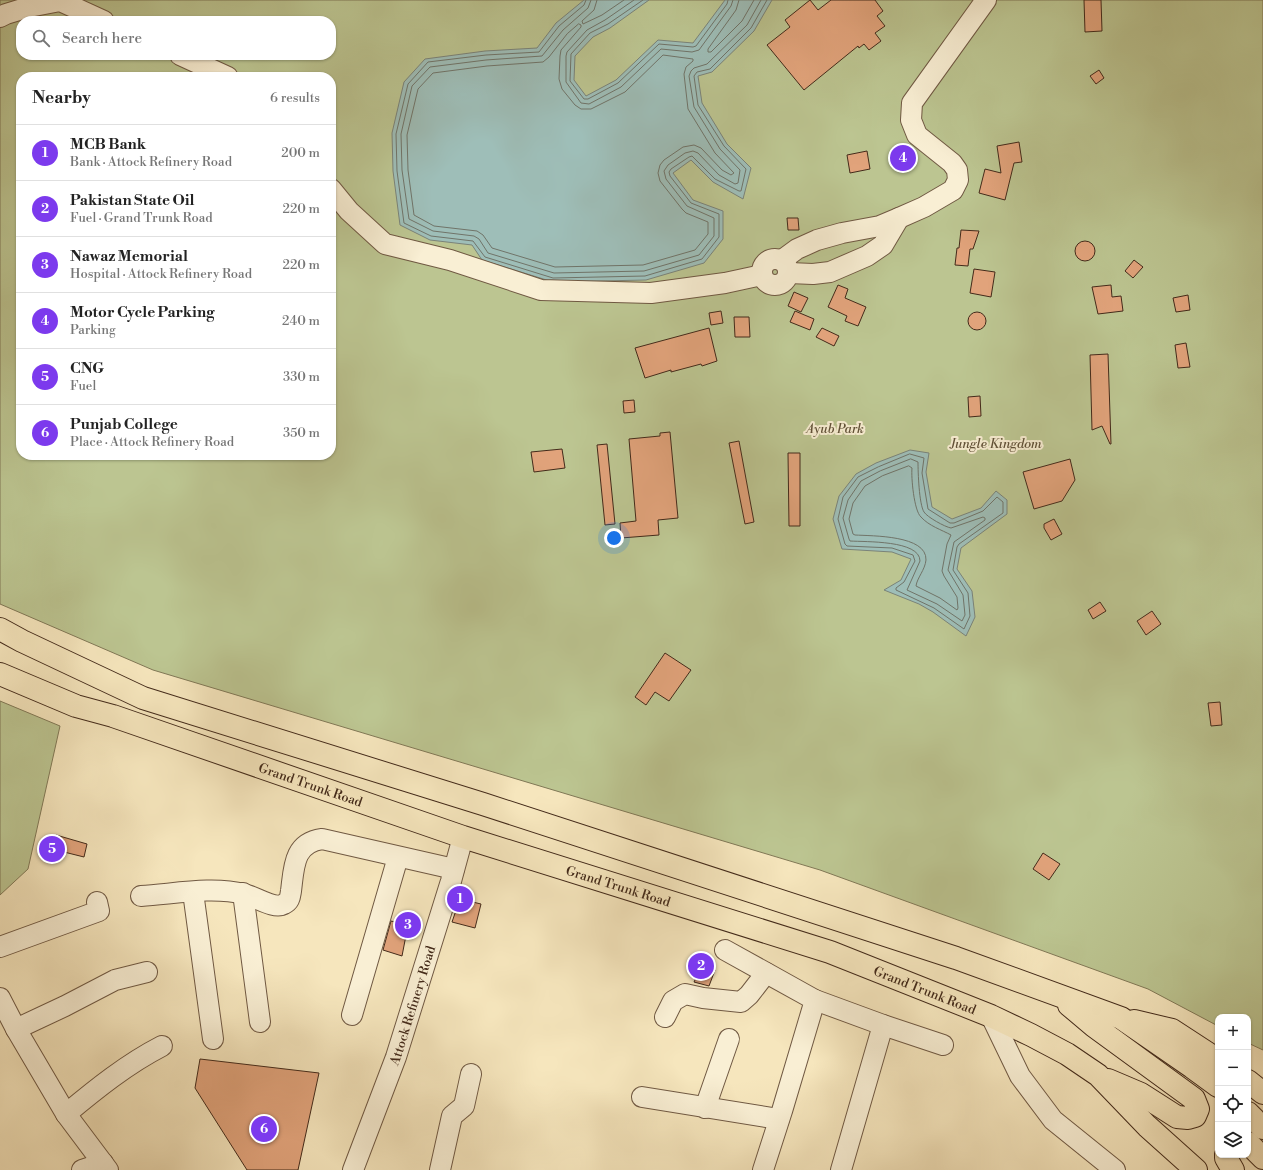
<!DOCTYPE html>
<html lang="en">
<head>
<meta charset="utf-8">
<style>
	body { margin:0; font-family:"Libre Bodoni",serif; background:#f2f2f2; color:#222 }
	.controls { position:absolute; right:12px; bottom:12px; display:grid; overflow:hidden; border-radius:8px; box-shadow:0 1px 3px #0004 }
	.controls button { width:36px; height:36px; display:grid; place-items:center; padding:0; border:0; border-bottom:1px solid #e0e0e0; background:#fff; color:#222; font:20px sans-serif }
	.you { position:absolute; left:614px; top:538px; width:14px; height:14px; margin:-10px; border:3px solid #fff; border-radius:50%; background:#1a73e8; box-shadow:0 0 0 6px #1a73e833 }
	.badge { display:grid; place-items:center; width:26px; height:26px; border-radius:50%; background:#7c3aed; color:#fff; font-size:13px; font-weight:700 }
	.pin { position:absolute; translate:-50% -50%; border:2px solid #fff; box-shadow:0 1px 4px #0006 }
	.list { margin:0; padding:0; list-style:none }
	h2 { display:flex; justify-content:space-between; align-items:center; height:52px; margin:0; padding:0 16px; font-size:17px }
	h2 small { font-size:13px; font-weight:400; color:#767676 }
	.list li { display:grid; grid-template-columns:26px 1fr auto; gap:12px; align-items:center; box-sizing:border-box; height:56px; padding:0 16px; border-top:1px solid #e0e0e0 }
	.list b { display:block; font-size:15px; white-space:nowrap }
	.list p { margin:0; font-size:13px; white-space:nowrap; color:#767676 }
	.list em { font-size:13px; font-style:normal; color:#767676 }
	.icon { flex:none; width:22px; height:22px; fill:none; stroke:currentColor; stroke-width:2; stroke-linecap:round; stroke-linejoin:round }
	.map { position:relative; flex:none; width:1263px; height:1170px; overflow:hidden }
	.search { position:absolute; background:#fff; box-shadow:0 1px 3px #0004; left:16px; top:16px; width:320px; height:44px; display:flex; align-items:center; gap:10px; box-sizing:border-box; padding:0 14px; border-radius:16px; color:#767676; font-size:15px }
	.panel { position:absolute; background:#fff; box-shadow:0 1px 3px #0004; left:16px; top:72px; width:320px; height:388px; border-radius:16px }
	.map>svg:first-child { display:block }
	.green { fill:#bcc591; stroke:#807856; fill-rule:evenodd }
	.water { fill:#9ebeb8; stroke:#7a8379 }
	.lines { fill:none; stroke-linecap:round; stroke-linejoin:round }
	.shore { stroke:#707469; stroke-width:1 }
	.building { fill:#e1a37b; stroke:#432a1a }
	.minor-casing { stroke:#705943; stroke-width:22 }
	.highway-casing { stroke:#432a1a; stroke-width:24 }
	.minor { stroke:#f9efd4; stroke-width:20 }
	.highway { stroke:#f6e6bd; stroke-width:22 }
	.labels { text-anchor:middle; stroke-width:4; stroke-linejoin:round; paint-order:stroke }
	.park-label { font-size:13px; font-style:italic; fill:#615138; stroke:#f9efd4 }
	.street-label { font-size:13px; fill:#432a1a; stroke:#f9efd4 }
</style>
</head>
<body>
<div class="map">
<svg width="1263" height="1170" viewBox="0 0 1263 1170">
	<rect width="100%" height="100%" fill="#f6e6bd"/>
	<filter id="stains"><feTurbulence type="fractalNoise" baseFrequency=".005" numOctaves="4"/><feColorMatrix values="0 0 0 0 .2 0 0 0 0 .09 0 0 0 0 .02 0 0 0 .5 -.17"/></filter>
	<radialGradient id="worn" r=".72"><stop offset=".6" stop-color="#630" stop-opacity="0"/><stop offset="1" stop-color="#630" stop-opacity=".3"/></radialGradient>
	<path class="green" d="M0,0H1263V1050L1248,1043V1017H1218V1026L1148,989L820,870L153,670L0,604ZM21,21H331V55H21ZM21,77H331V455H21Z
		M0,701L60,726L28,869L0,895Z"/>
	<path class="water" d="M584,0H649L610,28L593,37L575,56L574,80L586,96L616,80L658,40L693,43L725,0H772L754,31L712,72L698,76L702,103L727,144L751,168L743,199L713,182L691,160L673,173L693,200L723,211V239L704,263L646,280L553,282L482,260L472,245L430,240L400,225L393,171L392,133L404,82L425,59L485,51L537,48L556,23Z
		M910,450L929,453L926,472L932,507L952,519L981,508L996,491L1007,500V514L961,548L957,569L972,591L975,617L966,636L933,612L919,604L884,590L901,580L911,559L892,552L842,549L833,519L839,496L856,474L876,463Z"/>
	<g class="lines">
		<path class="shore" d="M586,0L584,5L559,26L539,52L486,55L428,62L408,84L396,134L397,171L404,223L431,236L473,241L485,257L553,278L645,276L702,259L719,237V214L691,203L670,176L669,172L671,169L689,157L692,156L715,179L739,191H741L746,169L724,146L698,105L694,76L697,72L710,69L751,28L767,0
			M591,0L588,8L563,30L542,56L486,60L430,67L412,86L401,134L402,170L409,219L433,231L474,236L479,239L488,253L554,273L644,271L699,255L714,236V218L687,206L666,179L664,171L668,165L685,153L693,151L698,153L719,175L735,184L738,183L740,170L720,149L694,107L689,76L691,71L694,68L707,64L747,25L761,0
			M597,0L594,10L582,21L583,24L602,15L624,0
			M634,0L605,20L587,30L567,52L566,56V82L581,103L589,104L621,87L661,49L692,52L699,50L731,6L733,0
			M643,0L608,24L590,33L571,54L570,81L584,99H588L618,83L659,44L693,47L696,46L727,4L728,0
			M739,0L736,10L708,49V52H711L742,21L754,0
			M579,24L581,25V27L561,50L560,56L559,79L562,89L575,105L581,109H591L625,92L663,55L693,59V61L686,67L684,74L688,109L715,153L734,173L731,175L722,170L701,148L694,145L683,147L664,160L660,165L658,173L660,181L682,209L686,213L708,222V234L695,250L643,265L555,267L492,248L483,235L477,231L434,226L414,215L408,170L407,135L418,89L433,73L487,66L543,62L549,57L567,34Z
			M910,454L924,458L922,473L928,509L950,523H954L983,511L997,497L1003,502V513L959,544L957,547L953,570L968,593L970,616L964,629L934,608L896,590V588L904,582L915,561L913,555L892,548L847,546L845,544L838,519L843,497L858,477L878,467Z
			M911,459L918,462C918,472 919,504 924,512C927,517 945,527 951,528L983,517L985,518V520L954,542L948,570L963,595L965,615L962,621L937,604L907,590L920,561C920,540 865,542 850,541L849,539L843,518L848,500L861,481L880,471Z
			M909,466L912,468C911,477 914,511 921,517C929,526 942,530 951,535L947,544L942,571L944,576L957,597L958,608L957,610L940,598L916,586C917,578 925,570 926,560C927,535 872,536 855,535L853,534L849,519L853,503L865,486L882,476Z"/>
	</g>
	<path class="building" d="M810,0L818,10L831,0H875L883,11L877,16L885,26L875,33L881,41L869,50L864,44L859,48L858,46L804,90L767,45L790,27L785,20Z
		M1084,0H1101L1102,31L1085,32Z
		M1099,70L1104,78L1096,84L1090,76Z
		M1019,142L1022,162L1014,163L1005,200L979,193L985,169L1001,173L997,146Z
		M867,151L870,169L850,173L847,155Z
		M787,218H798L799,230H788Z
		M961,230L979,231L973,249H970L968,266L955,265L957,248H959Z
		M1075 251a10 10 0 1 1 20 0a10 10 0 1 1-20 0Z
		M1134,260L1143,267L1133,278L1125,271Z
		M974,269L995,272L991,297L970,293Z
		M838,285L848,289L845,298L866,307L858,326L845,321L847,316L828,307Z
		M1111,285L1112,297L1121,296L1123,311L1098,314L1092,287Z
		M794,292L808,298L801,312L788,306Z
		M1188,295L1190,310L1176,312L1173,298Z
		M721,311L723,323L711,325L709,313Z
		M795,311L814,319L810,330L790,322Z
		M968 321a9 9 0 1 1 18 0a9 9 0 1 1-18 0Z
		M734,317H749L750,337H735Z
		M709,328L717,361L702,366L701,364L671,372V370L645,378L635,348Z
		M822,328L839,336L834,346L816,337Z
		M1186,343L1190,367L1178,368L1175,345Z
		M1108,354L1111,444H1110L1102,426L1092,430L1090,355Z
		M980,396L981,416L969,417L968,397Z
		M634,400L635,412L624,413L623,401Z
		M670,432L678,518L658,520L659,535L621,538L620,523L636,521L629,439L660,436V433Z
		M739,441L754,522L745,524L729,443Z
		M607,444L615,524L605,525L597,445Z
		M562,449L565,468L534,472L531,452Z
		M788,453H800V526H789Z
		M1070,459L1075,480L1062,501L1034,509L1023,472Z
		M1054,519L1062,534L1051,540L1044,528V524Z
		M1100,602L1106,611L1093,619L1088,610Z
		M1152,611L1161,624L1146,635L1137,621Z
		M665,653L691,670L669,701L655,692L646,705L635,697Z
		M1220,702L1222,725L1211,726L1208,703Z
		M56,835L87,844L84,857L52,849Z
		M1043,853L1060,864L1049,880L1033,869Z
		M460,899L481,904L475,928L452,922Z
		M391,921L408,925L402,956L383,950Z
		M702,966L715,970L709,986L694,982Z
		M200,1059L319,1073L298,1170H247L195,1088Z"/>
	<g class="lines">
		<g class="minor-casing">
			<g id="minor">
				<path d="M0,17L6,14L29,7L60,1L104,21"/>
				<path d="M180,55L228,77"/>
				<path d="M331,189L349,211L385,244L450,260L541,290L651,293L725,283L762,275"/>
				<circle cx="775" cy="272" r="13"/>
				<path d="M782,260L797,249L817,240L842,233L880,226L899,218L924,207L953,190L958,180L957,170L952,163L917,135L911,120L912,103L986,0"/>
				<path d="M789,273L813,274L830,272L867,256L883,245L899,218"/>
				<path d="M193,892L213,1039"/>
				<path d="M243,893L260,1022"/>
				<path d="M141,896C174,894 212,886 244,894C255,896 274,910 284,904C290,901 290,897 291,891C294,868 293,843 322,839L454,869"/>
				<path d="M0,947L99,911L97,902"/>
				<path d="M725,950L815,1000L782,1111L763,1170"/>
				<path d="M0,998L16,1029L66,1114L108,1170"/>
				<path d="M815,1000L883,1025L943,1045"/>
				<path d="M352,1015L398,857"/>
				<path d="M991,1016L1020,1076L1053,1120L1115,1170"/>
				<path d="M665,1017L673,1001L685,994L703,998L741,1002L749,995L766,973"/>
				<path d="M16,1029L65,1006L115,980L147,972"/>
				<path d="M642,1097L779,1119"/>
				<path d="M705,1108L729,1039"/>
				<path d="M66,1114C96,1089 127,1064 162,1046"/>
				<path d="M82,1170L103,1163"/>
				<path id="s1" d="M353,1170L396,1057L451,881L463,837"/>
				<path d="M440,1170L452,1116L464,1106L471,1074"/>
				<path d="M841,1170L883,1025"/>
			</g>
		</g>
		<g class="highway-casing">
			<g id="highway">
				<path d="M0,629L22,641L143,698L483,804L956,958L1121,1018L1192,1067L1218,1086"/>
				<path id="s2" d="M0,674L76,706L113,716L463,837L830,952L991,1016L1031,1035L1067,1054L1098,1075L1147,1126L1196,1170"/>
				<path d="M1069,1005L1094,1026L1194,1099L1198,1109L1195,1116L1188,1118L1177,1117L1141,1094L1108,1080"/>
				<path d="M1134,1021L1172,1030L1218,1060"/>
				<path d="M1248,1081L1263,1093"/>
				<path d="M1248,1113L1263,1128"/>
				<path d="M1248,1143L1263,1158"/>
				<path d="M1226,1155V1158L1233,1170"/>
			</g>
		</g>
		<use href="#minor" class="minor"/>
		<use href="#highway" class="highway"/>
	</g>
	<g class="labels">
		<g class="park-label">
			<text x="835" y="433">Ayub Park</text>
			<text x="996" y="448">Jungle Kingdom</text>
		</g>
		<g class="street-label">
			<text dy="5" stroke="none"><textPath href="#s2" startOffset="330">Grand Trunk Road</textPath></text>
			<text dy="5" stroke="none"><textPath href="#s2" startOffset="654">Grand Trunk Road</textPath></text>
			<text dy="5" stroke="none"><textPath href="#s2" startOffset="978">Grand Trunk Road</textPath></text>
			<text dy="5" stroke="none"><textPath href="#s1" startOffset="175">Attock Refinery Road</textPath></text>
		</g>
	</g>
	<rect width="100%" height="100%" filter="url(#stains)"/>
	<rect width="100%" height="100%" fill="url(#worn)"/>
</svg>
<div class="controls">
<button>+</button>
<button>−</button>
<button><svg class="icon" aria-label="locate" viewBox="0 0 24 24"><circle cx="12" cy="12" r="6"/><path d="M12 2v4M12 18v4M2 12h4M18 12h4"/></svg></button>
<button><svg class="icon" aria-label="layers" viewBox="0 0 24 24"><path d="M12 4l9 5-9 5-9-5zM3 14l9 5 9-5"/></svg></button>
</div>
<div class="you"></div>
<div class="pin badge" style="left:460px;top:899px">1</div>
<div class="pin badge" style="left:701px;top:966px">2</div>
<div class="pin badge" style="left:408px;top:925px">3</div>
<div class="pin badge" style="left:903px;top:158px">4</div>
<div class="pin badge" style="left:52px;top:849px">5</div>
<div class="pin badge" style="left:264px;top:1129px">6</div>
<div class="search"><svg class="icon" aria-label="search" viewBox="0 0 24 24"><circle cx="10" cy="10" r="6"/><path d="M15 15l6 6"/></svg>Search here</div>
<section class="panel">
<h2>Nearby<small>6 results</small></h2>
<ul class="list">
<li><span class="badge">1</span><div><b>MCB Bank</b><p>Bank · Attock Refinery Road</p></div><em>200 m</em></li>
<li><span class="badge">2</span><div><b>Pakistan State Oil</b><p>Fuel · Grand Trunk Road</p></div><em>220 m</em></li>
<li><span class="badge">3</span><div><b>Nawaz Memorial</b><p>Hospital · Attock Refinery Road</p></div><em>220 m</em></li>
<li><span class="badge">4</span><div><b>Motor Cycle Parking</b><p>Parking</p></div><em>240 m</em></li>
<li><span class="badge">5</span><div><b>CNG</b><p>Fuel</p></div><em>330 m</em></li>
<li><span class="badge">6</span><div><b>Punjab College</b><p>Place · Attock Refinery Road</p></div><em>350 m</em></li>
</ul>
</section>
</div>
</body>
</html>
